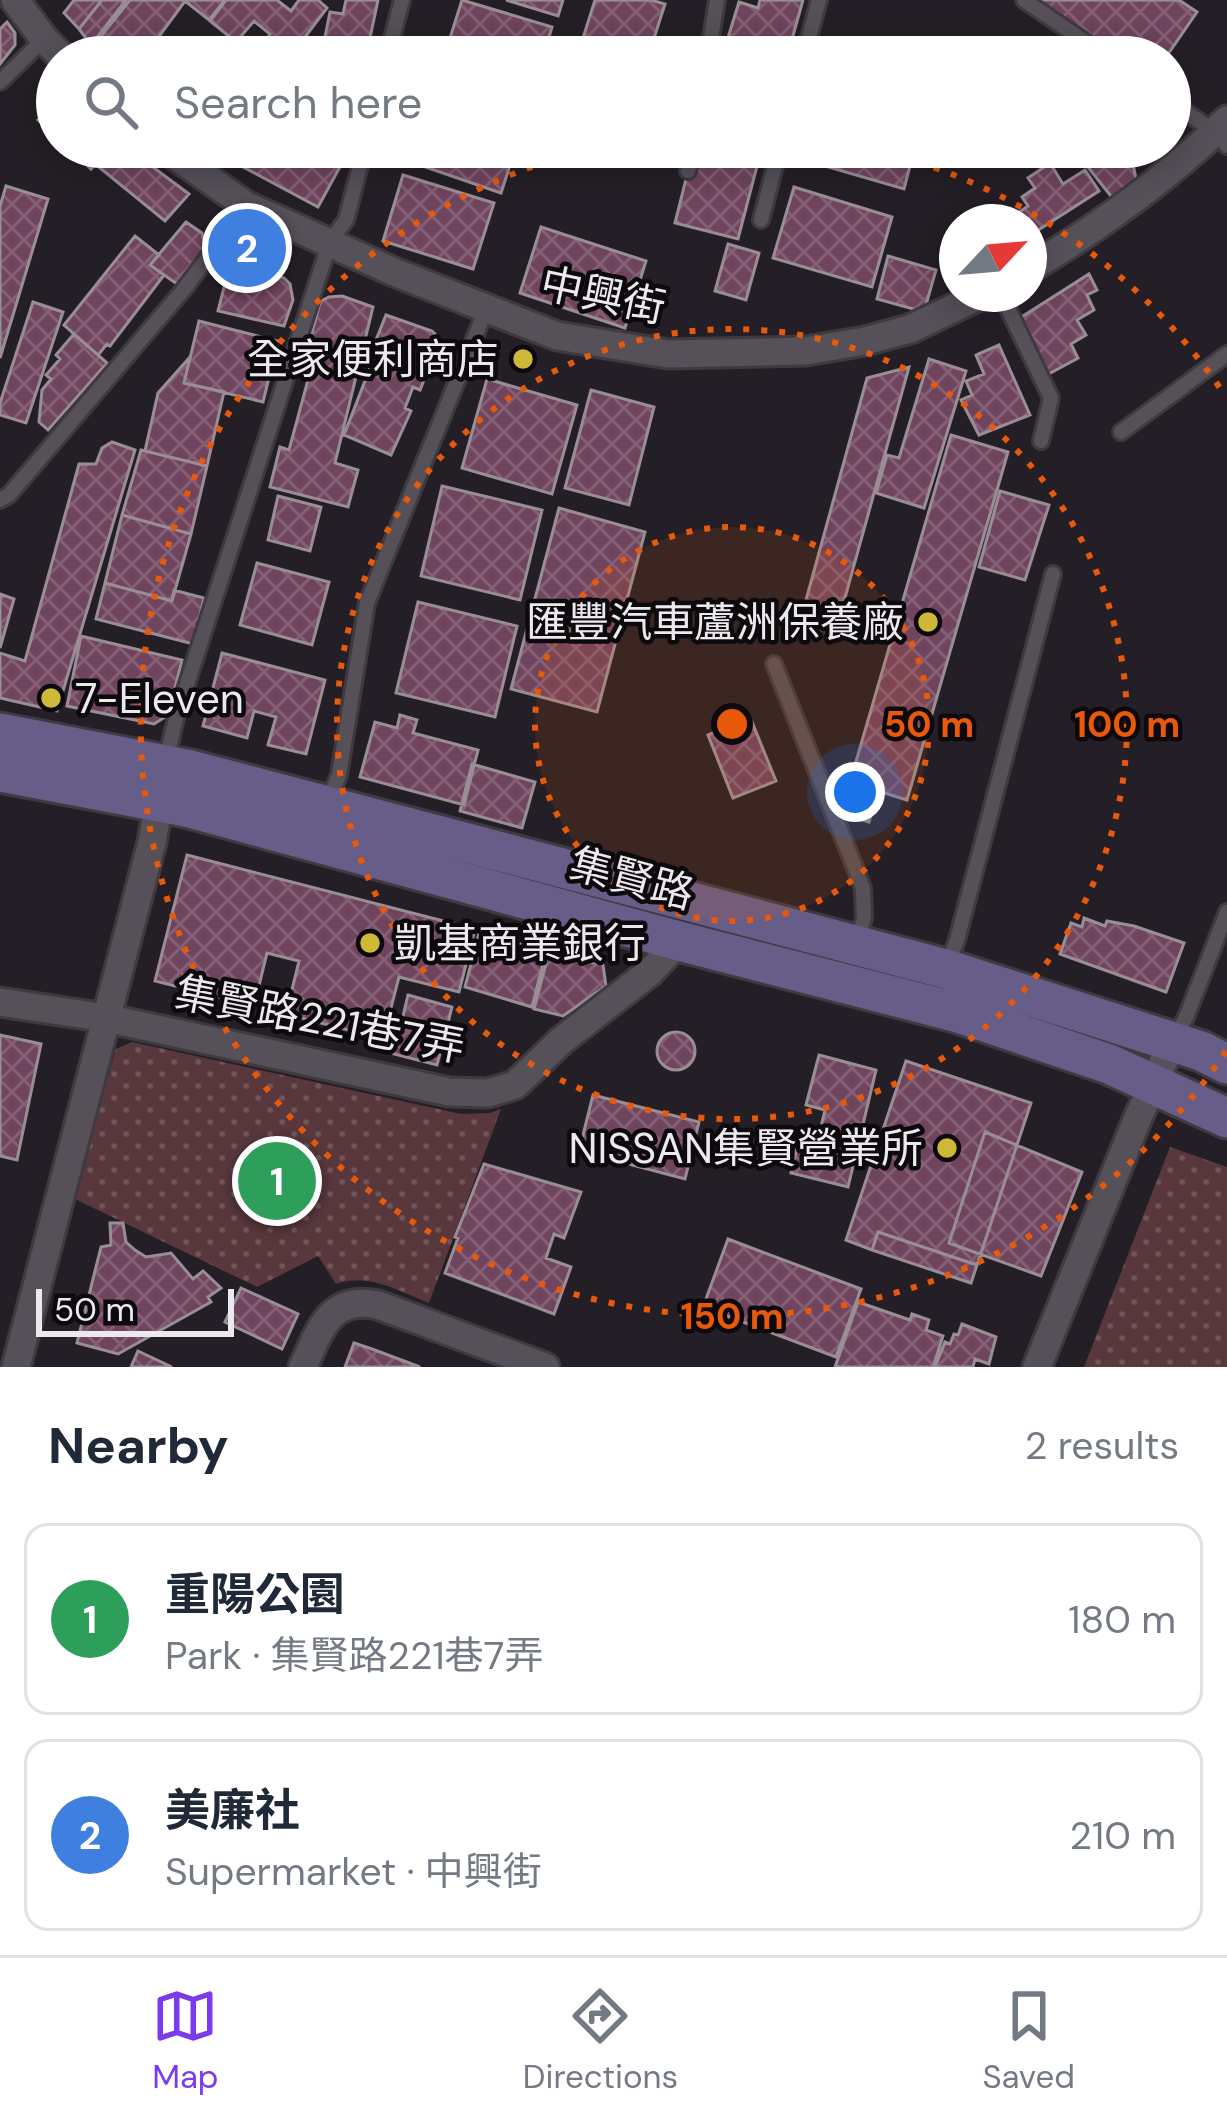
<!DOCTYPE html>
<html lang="en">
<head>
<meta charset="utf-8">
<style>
	body { margin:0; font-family:"DM Sans","Noto Sans TC",sans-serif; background:#f2f2f3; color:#1f2937 }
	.compass { position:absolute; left:939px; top:204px; width:108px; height:108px; border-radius:50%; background:#fff; box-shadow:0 6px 30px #0003; rotate:64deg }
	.scale { position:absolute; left:36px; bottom:30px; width:198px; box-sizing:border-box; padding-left:12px; border:6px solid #ece9ee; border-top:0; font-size:33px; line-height:42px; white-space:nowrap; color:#ece9ee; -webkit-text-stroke:9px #0c0a0d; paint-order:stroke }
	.you { position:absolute; left:855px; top:792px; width:42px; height:42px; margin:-30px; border:9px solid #fff; border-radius:50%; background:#1a73e8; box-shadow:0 0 0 18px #1a73e833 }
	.badge { display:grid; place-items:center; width:78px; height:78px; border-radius:50%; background:#7c3aed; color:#fff; font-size:39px; font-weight:700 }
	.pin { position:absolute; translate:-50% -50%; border:6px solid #fff; box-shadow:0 3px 12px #0006 }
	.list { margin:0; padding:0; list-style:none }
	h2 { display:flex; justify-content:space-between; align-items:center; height:156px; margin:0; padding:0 48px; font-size:51px }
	h2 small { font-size:39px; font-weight:400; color:#747a83 }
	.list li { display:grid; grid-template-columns:78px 1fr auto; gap:36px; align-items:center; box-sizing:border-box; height:192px; margin:0 24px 24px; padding:0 24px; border:3px solid #e0e1e3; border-radius:24px }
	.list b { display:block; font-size:45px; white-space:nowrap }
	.list p { margin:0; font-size:39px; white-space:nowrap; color:#747a83 }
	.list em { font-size:39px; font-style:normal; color:#747a83 }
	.icon { flex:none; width:66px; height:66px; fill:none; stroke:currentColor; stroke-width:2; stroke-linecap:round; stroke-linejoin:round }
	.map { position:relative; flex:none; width:1227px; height:1367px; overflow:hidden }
	.search { position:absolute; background:#fff; box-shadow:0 6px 30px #0003; left:36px; right:36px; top:36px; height:132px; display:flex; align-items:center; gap:30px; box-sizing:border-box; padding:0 42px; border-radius:66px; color:#747a83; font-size:45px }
	.sheet { height:588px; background:#fff }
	nav { display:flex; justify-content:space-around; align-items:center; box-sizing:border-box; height:168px; border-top:3px solid #e0e1e3; background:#fff; font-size:33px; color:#747a83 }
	nav a { display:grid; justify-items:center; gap:6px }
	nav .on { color:#7c3aed }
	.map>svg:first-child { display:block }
	.grass { fill:url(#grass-dots) }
	.building { fill:url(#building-cross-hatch); stroke:#9a8e95; stroke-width:3 }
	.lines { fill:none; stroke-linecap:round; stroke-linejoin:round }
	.lane-casing { stroke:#3e3a40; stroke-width:20 }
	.street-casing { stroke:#3e3a40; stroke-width:33 }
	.secondary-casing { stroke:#3e3a40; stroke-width:45 }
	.lane { stroke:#565059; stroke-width:14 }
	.street { stroke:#565059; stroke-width:27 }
	.secondary { stroke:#665d89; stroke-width:39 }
	.ring { fill:none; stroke:#e8590c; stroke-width:6; stroke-dasharray:6 12 }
	.poi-dot { fill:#ceb837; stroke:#0c0a0d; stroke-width:4.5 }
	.labels { text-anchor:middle; stroke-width:9; stroke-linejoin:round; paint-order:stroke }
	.street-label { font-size:42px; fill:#ece9ee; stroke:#0c0a0d }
	.poi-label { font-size:42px; fill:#ece9ee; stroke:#0c0a0d; text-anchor:end }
	.centre { fill:#e8590c; stroke:#0c0a0d; stroke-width:6 }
	.ring-label { font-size:36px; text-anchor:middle; font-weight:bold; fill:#e8590c; stroke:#0c0a0d; stroke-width:9; stroke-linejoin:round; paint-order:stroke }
</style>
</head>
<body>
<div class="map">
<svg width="1227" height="1367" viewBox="0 0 1227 1367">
	<defs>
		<pattern id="grass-dots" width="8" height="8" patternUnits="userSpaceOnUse" patternTransform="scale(3)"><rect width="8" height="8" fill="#58383c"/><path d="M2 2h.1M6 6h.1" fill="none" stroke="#705558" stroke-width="1.8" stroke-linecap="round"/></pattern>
		<pattern id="building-cross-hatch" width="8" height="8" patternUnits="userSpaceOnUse" patternTransform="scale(3)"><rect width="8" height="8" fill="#6f445d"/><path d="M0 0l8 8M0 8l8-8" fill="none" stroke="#845f75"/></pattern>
	</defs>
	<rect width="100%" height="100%" fill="#241f26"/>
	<path class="grass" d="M132,1042L461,1114L490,1113L501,1109L429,1303C399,1291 368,1272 336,1284L318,1256L257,1287L73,1198L116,1049Z
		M1170,1147L1227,1167V1367H1084Z"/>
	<path class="building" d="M74,0H102L79,29L64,13Z
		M102,0H126L91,45L79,29Z
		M130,0H225L209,20L185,1L152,46L165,57H95L89,51Z
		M226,0H277L291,11L299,0H318L327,8L290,57H255L270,34L254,21L236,42L210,21Z
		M346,0H378L366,57H321L330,12L343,14Z
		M462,0L552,27L543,57H444Z
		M506,0H563L558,16Z
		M595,0H651L665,4L648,57H577Z
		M760,0H803L787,57H722L739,2L758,8Z
		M1037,0H1179L1197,12L1166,57H1121Z
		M7,22L15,33V45L0,64V29Z
		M57,99V137L38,120Z
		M68,147H110L91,169Z
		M116,147H126L189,194L165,221L100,168Z
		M239,147H334L347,154L318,207L232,161Z
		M413,147H516L501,193L408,161Z
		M694,147H762L738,239L675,223Z
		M807,147H915L904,189L804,160Z
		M1072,147H1130L1137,185L1114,200Z
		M1050,163L1063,184L1085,170L1099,191L1029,236V222H1016L1012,217L1028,206L1022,197L1035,188L1028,178Z
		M403,175L494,203L473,269L383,241Z
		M6,186L48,199L0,358V206Z
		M794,187L892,217L872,287L773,258Z
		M186,222L202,233L205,247L203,255L177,284L150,265Z
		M541,227L646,261L625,328L520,293Z
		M135,236L159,255L150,265L164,275L110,346L107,344L98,355L64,325Z
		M728,244L759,253L746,300L715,291Z
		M888,256L936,270L924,312L877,299Z
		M243,264L284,278L290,284L293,300L284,326L218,311L228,272L234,265Z
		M1089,274L1097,290L1087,295L1094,310L1077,320L1086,335L1071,344L1078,358L1043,377L1019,323L1020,318Z
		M342,296L373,307L335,463L358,470L348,507L270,487L280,447L289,450L318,343L310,340L319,306L321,301L329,297Z
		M33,302L63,312L26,423L0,415V403Z
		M386,315L432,331L436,335L438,345L420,390L413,387L405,408L411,411L391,455L344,435L370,368L378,370L384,356L372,350Z
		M199,321L278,341L263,402L184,383Z
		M74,334L107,363L48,430L39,422L42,390L51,379L46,375L60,359L56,355Z
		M999,345L1030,415L979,435L961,400L972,395L966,381L984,374L976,355Z
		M190,357L184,383L224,392L207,466L145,451L158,393Z
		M929,359L966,371L924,508L876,493L887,455L899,458Z
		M909,367L835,634L818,629L824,605L806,600L867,378Z
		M487,379L577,405L552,494L462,468Z
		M591,390L654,407L629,505L565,488Z
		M951,435L1008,452L907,800L878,791L869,822L841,813Z
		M112,442L135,450L57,711L0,698V653L25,661L79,464H96L102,448Z
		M141,450L207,466L191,534L122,515Z
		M442,486L542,510L520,600L421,576Z
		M1000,491L1049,505L1025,580L979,567Z
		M278,496L321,507L310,551L268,540Z
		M559,508L645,532L597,712L511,689Z
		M122,515L191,534L172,601L105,583Z
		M257,563L329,582L312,645L240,625Z
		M105,583L172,601L174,590L204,598L193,644L96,619Z
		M0,594L14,599L0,648Z
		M418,602L517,626L495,717L396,693Z
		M81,636L182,660L168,715L154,724L67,706Z
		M222,653L325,680L306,754L268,745L276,717L254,711L247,738L203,726Z
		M400,715L417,720L413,733L478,750L464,805L360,777L375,722L397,728Z
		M750,717L776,781L733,798L708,735Z
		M472,764L535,782L522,828L460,811Z
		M187,855L475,929L459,992L399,977L383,1039L286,1014L299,961L267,953L254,1006L155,981Z
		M1084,918L1105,926L1107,921L1134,926L1184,943L1166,992L1060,954L1071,923L1082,927Z
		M479,933L546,951L532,1007L465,987Z
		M549,952L603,965L606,986L563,1016L534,1009Z
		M408,995L452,1007L437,1065L394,1054Z
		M657 1051a19 19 0 1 1 38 0a19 19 0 1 1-38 0Z
		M0,1035L41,1044L17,1160L0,1156Z
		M819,1055L876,1070L848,1187L791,1173L800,1135L818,1139L825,1110L806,1105Z
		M906,1061L1031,1103L977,1265L878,1232L872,1250L846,1240Z
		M593,1095L699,1122L685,1179L579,1151Z
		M985,1132L1082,1172L1041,1276L949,1243Z
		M484,1164L581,1192L564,1238L554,1234L546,1258L571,1267L554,1314L445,1273L458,1238L455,1237Z
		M110,1223H123L126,1242L135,1250L146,1257L171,1253L193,1279L203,1271L221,1288L208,1297L211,1302L118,1354L77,1343L101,1247L111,1245Z
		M878,1232L977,1265L971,1283L872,1250Z
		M728,1239L861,1289L836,1357L703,1307Z
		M241,1288L298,1314L282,1349L225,1322Z
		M858,1302L910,1320L912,1314L929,1320L926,1330L943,1336L933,1367H835Z
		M962,1324L996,1337L989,1364L975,1359L973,1367H935L945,1342L950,1344L954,1334L958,1335Z
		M354,1343L372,1349L420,1367H345Z
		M138,1351L172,1367H131Z"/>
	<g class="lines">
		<g class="lane-casing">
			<path id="lane" d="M1024,0L1107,57
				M387,57L402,0
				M708,57L717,0
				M804,57L819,0
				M0,82L44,39
				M1170,101L1215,132L1227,146
				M688,171L693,147
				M761,220L780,147
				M1001,294L1051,398L1041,441
				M1121,432L1227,354
				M0,500L9,495L184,289L247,206
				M774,664L863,888L864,918L857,942
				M166,761L176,718L330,242L346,220L365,147
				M328,802L339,775L367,603L487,307
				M948,964L957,940L1053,574
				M1175,1038L1187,1015L1227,912"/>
		</g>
		<g class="street-casing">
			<path id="street" d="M15,0L44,39L62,57
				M163,147L247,206L394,272L557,336L668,354L806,351L865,341L910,329L983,294
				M1029,269C1099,227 1169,177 1227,120
				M0,1002L106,1018L449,1092L488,1093L515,1085L561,1041L650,972L679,941
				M16,1367L152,842L161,790
				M303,1367C320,1330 329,1295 378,1305L545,1367
				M1037,1367L1137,1120L1172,1043"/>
		</g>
		<g class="secondary-casing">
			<path id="secondary" d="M0,733L191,770L946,969L1201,1051L1227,1064
				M0,772L186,807L679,941L955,1012L1109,1064L1227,1118"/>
		</g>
		<use href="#lane" class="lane"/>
		<use href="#street" class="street"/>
		<use href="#secondary" class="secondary"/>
	</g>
	<circle cx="732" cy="724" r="197" fill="#e8590c" fill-opacity=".12"/>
	<g class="ring">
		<circle cx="732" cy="724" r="197"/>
		<circle cx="732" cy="724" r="395"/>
		<path d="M1226 1051A592 592 0 1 1 599 147M865 147A592 592 0 0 1 1226 397"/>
	</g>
	<g class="poi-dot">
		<circle cx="523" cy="359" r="12"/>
		<circle cx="928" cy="622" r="12"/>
		<circle cx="51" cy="698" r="12"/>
		<circle cx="370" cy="943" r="12"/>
		<circle cx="947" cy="1148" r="12"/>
	</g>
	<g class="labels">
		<g class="street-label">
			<text transform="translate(603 295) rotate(12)" y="15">中興街</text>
			<text transform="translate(632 878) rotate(15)" y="15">集賢路</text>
			<text transform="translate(320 1019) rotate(11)" y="15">集賢路221巷7弄</text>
		</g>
		<g class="poi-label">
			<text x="499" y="374">全家便利商店</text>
			<text x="904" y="637">匯豐汽車蘆洲保養廠</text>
			<text x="75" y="713" text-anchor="start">7-Eleven</text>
			<text x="394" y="958" text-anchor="start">凱基商業銀行</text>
			<text x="923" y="1163">NISSAN集賢營業所</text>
		</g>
	</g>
	<circle cx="732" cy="724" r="18" class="centre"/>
	<g class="ring-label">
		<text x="929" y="737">50 m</text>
		<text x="1127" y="737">100 m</text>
		<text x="732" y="1329">150 m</text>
	</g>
</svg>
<svg class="compass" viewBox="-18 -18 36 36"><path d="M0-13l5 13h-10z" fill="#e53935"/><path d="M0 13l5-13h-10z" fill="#747a83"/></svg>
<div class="scale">50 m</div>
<div class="you"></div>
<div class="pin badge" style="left:277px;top:1181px;background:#2e9e5b">1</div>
<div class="pin badge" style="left:247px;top:248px;background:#3f7fe0">2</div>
<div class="search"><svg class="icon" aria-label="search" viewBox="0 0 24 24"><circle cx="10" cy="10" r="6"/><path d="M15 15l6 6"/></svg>Search here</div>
</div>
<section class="sheet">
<h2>Nearby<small>2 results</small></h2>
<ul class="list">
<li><span class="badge" style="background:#2e9e5b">1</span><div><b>重陽公園</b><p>Park · 集賢路221巷7弄</p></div><em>180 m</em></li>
<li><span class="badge" style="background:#3f7fe0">2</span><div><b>美廉社</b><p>Supermarket · 中興街</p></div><em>210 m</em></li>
</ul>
</section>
<nav>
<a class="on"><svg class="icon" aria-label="map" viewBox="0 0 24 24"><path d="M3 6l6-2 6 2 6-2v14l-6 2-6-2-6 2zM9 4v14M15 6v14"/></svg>Map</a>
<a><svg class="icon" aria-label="directions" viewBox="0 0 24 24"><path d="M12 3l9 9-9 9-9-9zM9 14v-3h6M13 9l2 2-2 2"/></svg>Directions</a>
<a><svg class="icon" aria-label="saved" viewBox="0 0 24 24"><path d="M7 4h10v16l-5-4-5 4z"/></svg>Saved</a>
</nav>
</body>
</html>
